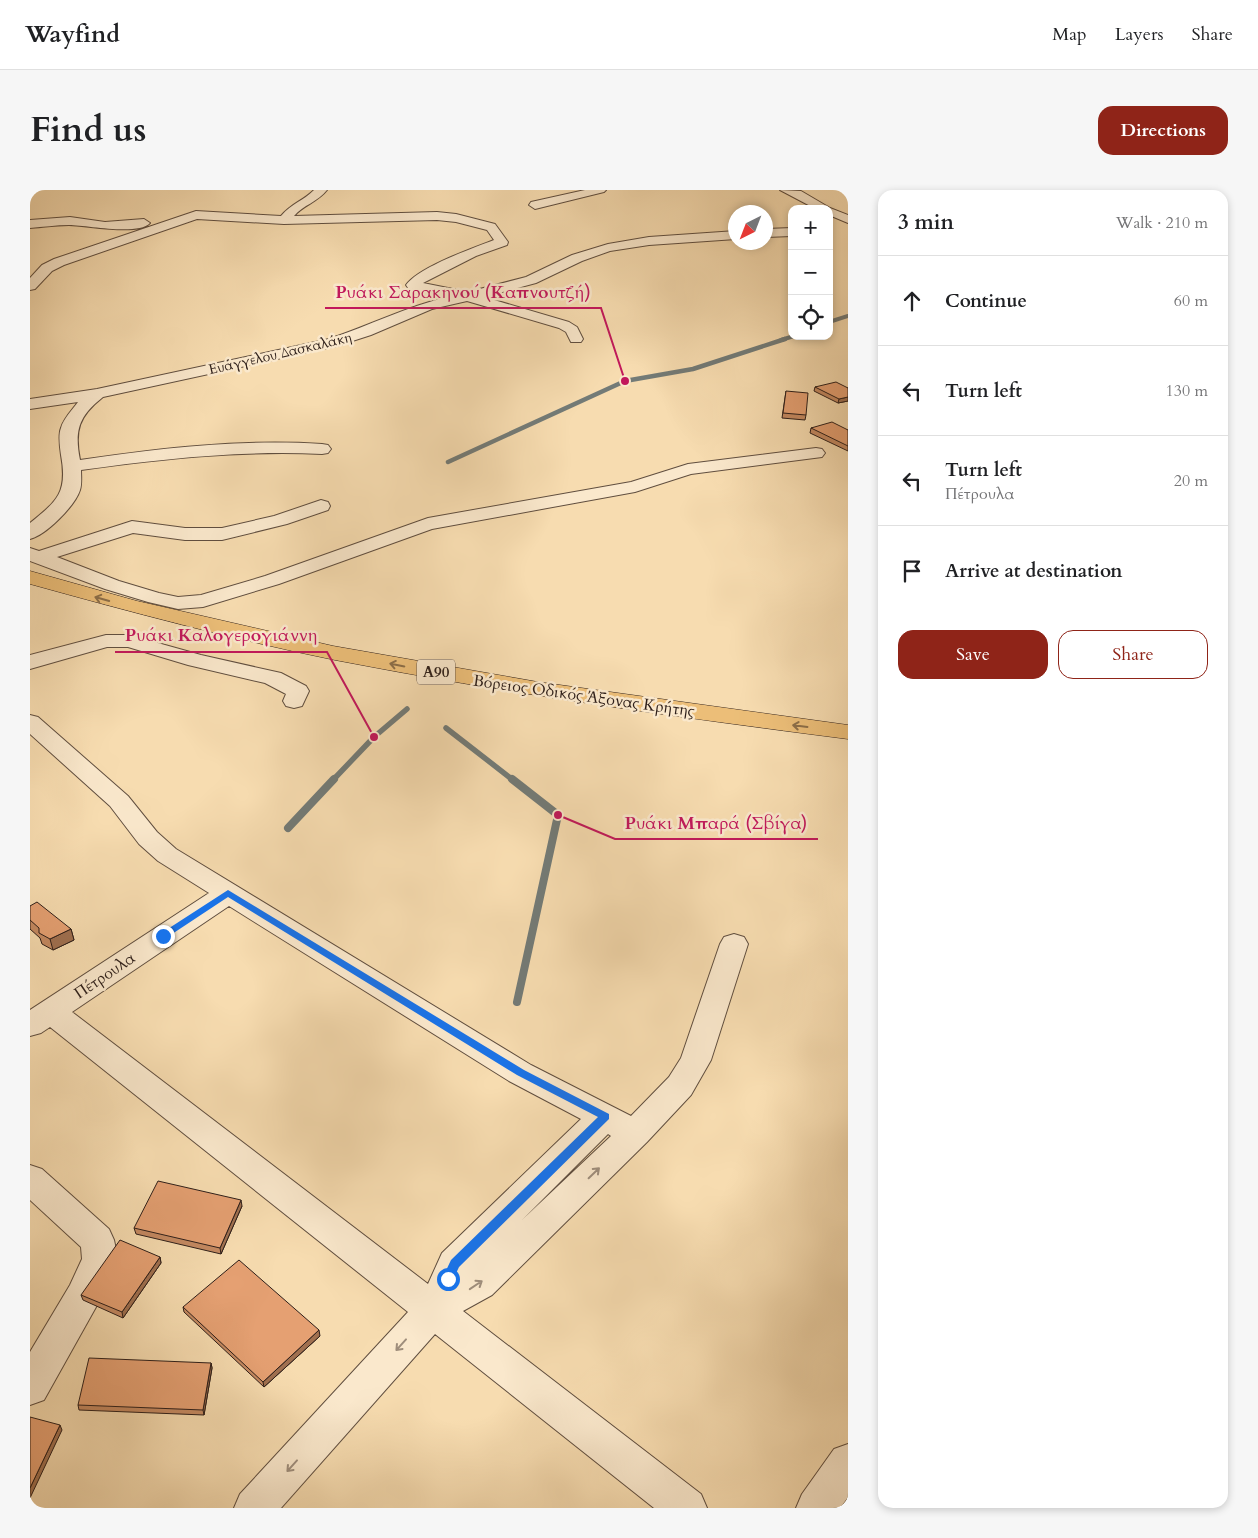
<!DOCTYPE html>
<html lang="en">
<head>
<meta charset="utf-8">
<style>
	body { margin:0; font-family:Cardo,serif; background:#f6f6f6; color:#202124 }
	.controls { position:absolute; right:15px; top:15px; display:grid; overflow:hidden; border-radius:10px; box-shadow:0 2px 8px #0003 }
	.controls button { width:45px; height:45px; display:grid; place-items:center; padding:0; border:0; border-bottom:1px solid #e0e0e0; background:#fff; color:#202124; font:25px sans-serif }
	.compass { position:absolute; left:698px; top:15px; width:45px; height:45px; border-radius:50%; background:#fff; box-shadow:0 2px 8px #0003; rotate:222deg }
	.stop { position:absolute; width:15px; height:15px; margin:-11px; border:4px solid #1a73e8; border-radius:50%; background:#fff }
	.stop.end { background:#1a73e8; border-color:#fff; box-shadow:0 1px 5px #0008 }
	.list { margin:0; padding:0; list-style:none }
	h2 { display:flex; justify-content:space-between; align-items:center; height:65px; margin:0; padding:0 20px; font-size:21px }
	h2 small { font-size:16px; font-weight:400; color:#757577 }
	.list li { display:grid; grid-template-columns:32px 1fr auto; gap:15px; align-items:center; box-sizing:border-box; height:90px; padding:0 20px; border-top:1px solid #e0e0e0 }
	.list b { display:block; font-size:19px; white-space:nowrap }
	.list p { margin:0; font-size:16px; white-space:nowrap; color:#757577 }
	.list em { font-size:16px; font-style:normal; color:#757577 }
	.actions { display:flex; gap:10px; padding:15px 20px }
	.actions a { flex:1; padding:11px 0; border:1px solid #8f2418; border-radius:15px; text-align:center; font-size:18px; color:#8f2418 }
	.actions .main { background:#8f2418; color:#fff }
	.icon { flex:none; width:28px; height:28px; fill:none; stroke:currentColor; stroke-width:2; stroke-linecap:round; stroke-linejoin:round }
	.map { position:relative; flex:none; width:818px; height:1318px; overflow:hidden; border-radius:15px }
	header { display:flex; align-items:center; gap:30px; box-sizing:border-box; height:70px; padding:0 25px; background:#fff; border-bottom:1px solid #e0e0e0 }
	header strong { font-size:24px }
	nav { display:flex; gap:28px; margin-inline-start:auto; font-size:18px }
	.intro { display:flex; align-items:center; justify-content:space-between; box-sizing:border-box; height:120px; padding:0 30px }
	h1 { margin:0; font-size:35px }
	.button { padding:12px 22px; border-radius:15px; background:#8f2418; color:#fff; font-size:18px; font-weight:700 }
	main { display:flex; gap:30px; padding:0 30px }
	aside { flex:1; background:#fff; border-radius:15px; box-shadow:0 2px 8px #0003 }
	.map>svg:first-child { display:block }
	.lines { fill:none; stroke-linecap:round; stroke-linejoin:round }
	.stream-far3 { stroke:#737b77; stroke-width:4 }
	.stream-far2 { stroke:#737b77; stroke-width:4.5 }
	.stream-far1 { stroke:#737b77; stroke-width:5.5 }
	.stream { stroke:#737b77; stroke-width:8 }
	.street-casing { stroke:#604e3f; stroke-width:2 }
	.highway-casing { stroke:#2d1e19; stroke-width:1 }
	.street { fill:#fae8cc; fill-rule:evenodd }
	.highway { fill:#ecbe78; fill-rule:evenodd }
	.wall { fill:#c58a62; stroke:#2d1e19 }
	.shaded-wall { fill:#a07050; stroke:#2d1e19 }
	.building { fill:#e5a072; stroke:#2d1e19 }
	.oneway { stroke:#8c6e48 }
	.oneway2 { stroke:#9e8d7b }
	.route { fill:#1a73e8 }
	.labels { text-anchor:middle; stroke-width:5; stroke-linejoin:round; paint-order:stroke }
	.far-street-label { font-size:14px; fill:#2d1e19; stroke:#fae8cc }
	.shield { fill:#fae8cc; stroke:#6a5b4f; stroke-width:1 }
	.shield-label { font-size:15px; font-weight:bold; fill:#2d1e19 }
	.street-label { font-size:16px; fill:#2d1e19; stroke:#fae8cc }
	.leader { fill:none; stroke:#c2185b; stroke-width:2 }
	.callout-dot { fill:#c2185b; stroke:#fae8cc; stroke-width:2 }
	.callout-label { font-size:18px; text-anchor:middle; font-weight:bold; fill:#c2185b; stroke:#fae8cc; stroke-width:5; stroke-linejoin:round; paint-order:stroke }
</style>
</head>
<body>
<header>
<strong>Wayfind</strong>
<nav><a>Map</a><a>Layers</a><a>Share</a></nav>
</header>
<div class="intro"><h1>Find us</h1><a class="button">Directions</a></div>
<main>
<div class="map">
<svg width="818" height="1318" viewBox="0 0 818 1318">
	<rect width="100%" height="100%" fill="#f7dcb0"/>
	<filter id="stains"><feTurbulence type="fractalNoise" baseFrequency=".004" numOctaves="4"/><feColorMatrix values="0 0 0 0 .2 0 0 0 0 .09 0 0 0 0 .02 0 0 0 .5 -.17"/></filter>
	<radialGradient id="worn" r=".72"><stop offset=".6" stop-color="#630" stop-opacity="0"/><stop offset="1" stop-color="#630" stop-opacity=".3"/></radialGradient>
	<g class="lines">
		<path class="stream-far3" d="M799,132L818,126
			M751,150L764,146"/>
		<path class="stream-far2" d="M418,272L595,191L663,179L755,149"/>
		<path class="stream-far1" d="M416,538L483,590
			M303,590L344,547L377,519"/>
		<path class="stream" d="M482,589L528,625L487,812
			M258,638L304,589"/>
		<g class="street-casing">
			<path id="street" d="M284,0H297C288,12 273,15 264,26L407,22L426,24L465,34L478,52L477,55L446,66L393,93L438,102L496,87L542,65L578,54L619,47L706,41V49L619,55L580,61L552,71L506,93L454,107L539,132L547,137L553,149L551,152H541L536,142L529,138L437,111L402,119L341,145L307,156L73,207C49,226 44,240 50,270C131,258 210,249 292,254L298,255L301,259L298,263L292,264C211,260 131,269 51,280C51,286 52,294 50,300C45,316 16,345 0,349V333C27,311 38,303 31,265C30,258 28,245 31,238C33,229 43,219 48,212L0,219V209L67,199L299,149C339,136 377,116 419,107L378,98L376,95C389,77 443,58 464,50L457,40L426,32L407,30L254,34L167,29L34,75L22,81L5,99L0,100V88L12,75L24,69L166,21L251,26C262,13 273,11 284,0Z
				M555,0H576L574,2L505,19L499,15L501,12Z
				M750,0L771,1L800,18L818,25V33L799,25V19H786Z
				M40,27L75,32L114,29L120,33C108,46 56,35 39,35C26,35 13,37 0,38V30Z
				M762,38V46L736,47V39Z
				M786,258L792,259L795,263L792,267L661,284L605,302L402,339L249,394L173,417L148,419L118,412L75,399L0,371V358L9,361L102,331L155,338H192L244,326L291,310L298,312L300,316L298,320L257,334L192,350H155L103,343L27,367L89,391L129,403L148,407L171,405L235,386L398,328L601,292L658,274Z
				M76,445H99L171,465L251,483L276,496L279,501L272,516L264,518L256,516L253,511L256,504L235,493L158,475L98,457H77L0,479V465Z
				M0,525L8,527L98,606L127,642L146,659L501,875L601,926L639,887L651,868L690,754L694,747L704,744L714,747L718,754L681,870L661,905L617,952L462,1105L433,1121L671,1304L677,1318H624L405,1144L251,1318H204L210,1304L378,1122L20,837L11,843L0,846V820L179,703L128,671L109,654L80,616L0,544ZM199,716L479,891L551,929L412,1063L398,1094L42,822ZM578,944L581,946L492,1030Z
				M0,975L12,979L79,1039L84,1050L88,1069L66,1117L14,1210L0,1215V1162L40,1095L52,1069L51,1057L0,1010Z
				M818,1254V1307L810,1318H766L772,1304L804,1259Z"/>
		</g>
		<g class="highway-casing">
			<path id="highway" d="M0,381L107,411L303,456L508,492L818,535V549C646,527 475,503 305,470C202,449 101,422 0,394Z"/>
		</g>
		<use href="#street" class="street"/>
		<use href="#highway" class="highway"/>
	</g>
	<path class="wall" d="M785,197L818,198V211L808,213L784,201Z
		M756,201L776,225L775,230L752,228Z
		M781,238L818,240V261L780,243Z
		M0,716L41,739L44,750L23,760L12,754L10,748L0,739Z
		M212,1016L191,1064L106,1044L104,1038Z
		M130,1067L131,1073L93,1128L53,1110L51,1105Z
		M153,1117L290,1146L234,1197L154,1122Z
		M181,1173L182,1178L174,1225L49,1220L48,1215Z"/>
	<path class="shaded-wall" d="M818,207V211L808,213L809,209Z
		M41,739L44,750L23,760L20,749Z
		M211,1010L212,1016L191,1064L190,1058Z
		M130,1067L131,1073L93,1128L92,1122Z
		M289,1140L290,1146L234,1197L233,1192Z
		M181,1173L182,1178L174,1225L173,1220Z
		M30,1235L32,1240L0,1308V1298Z"/>
	<path class="building" d="M806,192L818,198V207L809,209L785,197Z
		M756,201L778,203L776,225L753,223Z
		M802,232L818,240V256L781,238Z
		M7,712L41,739L20,749L9,743V738L0,730V716Z
		M128,991L211,1010L190,1058L104,1038Z
		M90,1050L130,1067L92,1122L51,1105Z
		M209,1070L289,1140L233,1192L153,1117Z
		M59,1168L181,1173L173,1220L48,1215Z
		M0,1227L30,1235L0,1298Z"/>
	<defs><path id="oneway-shaft" d="M-6 0H5M1.5-3L5.5 0L1.5 3" fill="none" stroke-width="1.6" stroke-linecap="round" stroke-linejoin="round" transform="scale(1.25)"/></defs>
	<g class="oneway">
		<use href="#oneway-shaft" transform="translate(72 409) rotate(-164)"/>
		<use href="#oneway-shaft" transform="translate(367 475) rotate(-169)"/>
		<use href="#oneway-shaft" transform="translate(770 536) rotate(-173)"/>
	</g>
	<g class="oneway2">
		<use href="#oneway-shaft" transform="translate(564 983) rotate(-44)"/>
		<use href="#oneway-shaft" transform="translate(446 1095) rotate(-34)"/>
		<use href="#oneway-shaft" transform="translate(371 1155) rotate(132)"/>
		<use href="#oneway-shaft" transform="translate(262 1276) rotate(132)"/>
	</g>
	<path class="route" d="M198,700L494,880L579,924V929L429,1077L422,1092H414L412,1089L421,1070L568,927L487,885L198,707L136,748H130V744Z"/>
	<g class="labels">
		<g class="far-street-label">
			<text transform="translate(250 163) rotate(-13)" y="5">Ευάγγελου Δασκαλάκη</text>
		</g>
		<rect class="shield" x="387" y="469.5" width="38" height="25" rx="4"/>
		<g class="shield-label">
			<text x="406" y="487">Α90</text>
		</g>
		<g class="street-label">
			<text transform="translate(554 505) rotate(8)" y="6">Βόρειος Οδικός Άξονας Κρήτης</text>
			<text transform="translate(74 785) rotate(-34)" y="6">Πέτρουλα</text>
		</g>
	</g>
	<path class="leader" d="M595 191L571 118H295M344 547L297 462H85M528 625L585 649H788"/>
	<g class="callout-dot">
		<circle cx="595" cy="191" r="5"/>
		<circle cx="344" cy="547" r="5"/>
		<circle cx="528" cy="625" r="5"/>
	</g>
	<g class="callout-label">
		<text x="433" y="108">Ρυάκι Σαρακηνού (Καπνουτζή)</text>
		<text x="191" y="451">Ρυάκι Καλογερογιάννη</text>
		<text x="686" y="639">Ρυάκι Μπαρά (Σβίγα)</text>
	</g>
	<rect width="100%" height="100%" filter="url(#stains)"/>
	<rect width="100%" height="100%" fill="url(#worn)"/>
</svg>
<div class="controls">
<button>+</button>
<button>−</button>
<button><svg class="icon" aria-label="locate" viewBox="0 0 24 24"><circle cx="12" cy="12" r="6"/><path d="M12 2v4M12 18v4M2 12h4M18 12h4"/></svg></button>
</div>
<svg class="compass" viewBox="-18 -18 36 36"><path d="M0-13l5 13h-10z" fill="#e53935"/><path d="M0 13l5-13h-10z" fill="#757577"/></svg>
<div class="stop" style="left:418px;top:1089px"></div>
<div class="stop end" style="left:133px;top:746px"></div>
</div>
<aside>
<h2>3 min<small>Walk · 210 m</small></h2>
<ul class="list">
<li><svg class="icon" aria-label="ahead" viewBox="0 0 24 24"><path d="M12 20V5M6 11l6-6 6 6"/></svg><div><b>Continue</b></div><em>60 m</em></li>
<li><svg class="icon" aria-label="left" viewBox="0 0 24 24"><path d="M17 20v-9H6M10 6l-5 5 5 5"/></svg><div><b>Turn left</b></div><em>130 m</em></li>
<li><svg class="icon" aria-label="left" viewBox="0 0 24 24"><path d="M17 20v-9H6M10 6l-5 5 5 5"/></svg><div><b>Turn left</b><p>Πέτρουλα</p></div><em>20 m</em></li>
<li><svg class="icon" aria-label="arrive" viewBox="0 0 24 24"><path d="M6 21V4h12l-3 4 3 4H6"/></svg><div><b>Arrive at destination</b></div></li>
</ul>
<div class="actions"><a class="main">Save</a><a>Share</a></div>
</aside>
</main>
</body>
</html>
